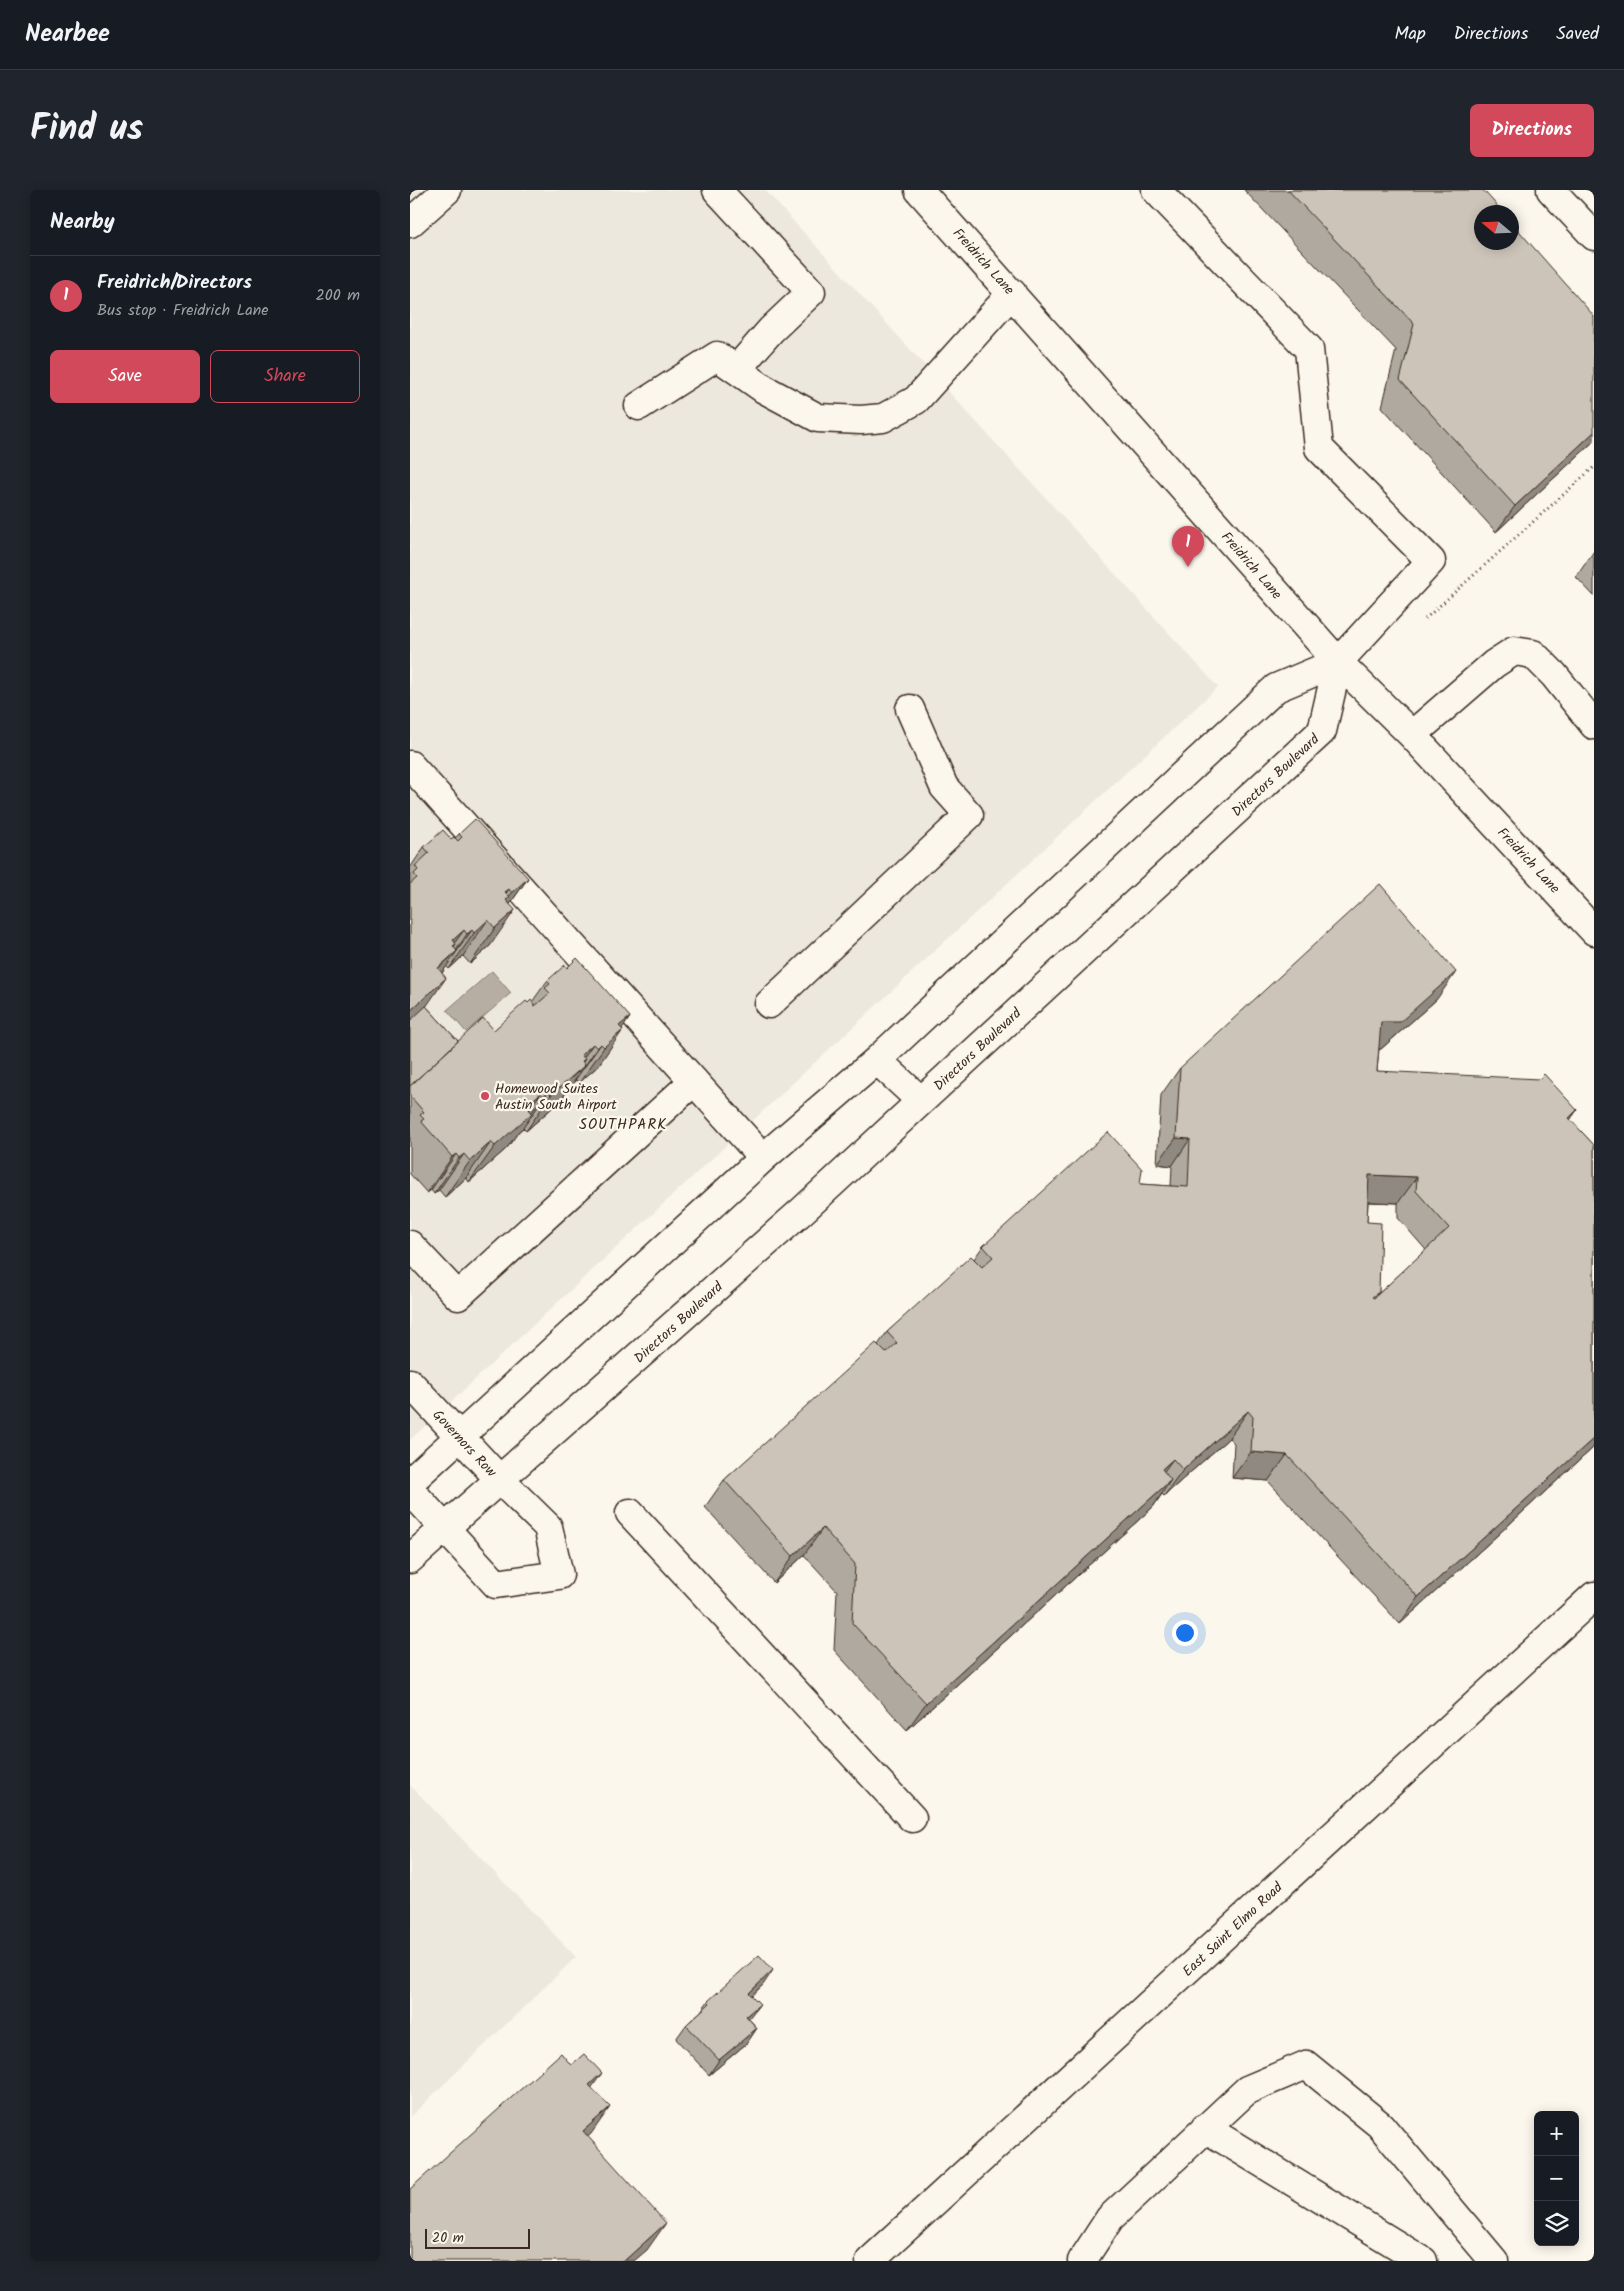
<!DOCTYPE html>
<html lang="en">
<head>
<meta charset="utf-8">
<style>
	body { margin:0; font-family:Kalam,sans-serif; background:#20242c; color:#f1f3f6 }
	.controls { position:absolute; right:15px; bottom:15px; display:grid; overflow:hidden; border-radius:8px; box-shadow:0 2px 12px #0003 }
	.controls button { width:45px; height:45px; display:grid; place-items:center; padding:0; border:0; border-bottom:1px solid #363941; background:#171b24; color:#f1f3f6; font:25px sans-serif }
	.compass { position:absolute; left:1064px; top:15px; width:45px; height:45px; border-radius:50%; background:#171b24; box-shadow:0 2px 12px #0003; rotate:289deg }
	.scale { position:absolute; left:15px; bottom:12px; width:105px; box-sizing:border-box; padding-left:5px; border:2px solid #3b2a1e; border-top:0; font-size:14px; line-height:18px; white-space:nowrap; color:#3b2a1e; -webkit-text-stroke:4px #fbf7ec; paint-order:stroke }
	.you { position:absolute; left:774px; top:1442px; width:18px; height:18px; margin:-12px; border:4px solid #fff; border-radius:50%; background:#1a73e8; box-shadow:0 0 0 8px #1a73e833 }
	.badge { display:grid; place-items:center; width:32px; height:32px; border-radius:50%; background:#d1495b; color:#fff; font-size:16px; font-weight:700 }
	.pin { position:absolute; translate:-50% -41px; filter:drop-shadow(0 1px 2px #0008) }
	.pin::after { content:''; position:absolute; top:26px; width:18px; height:15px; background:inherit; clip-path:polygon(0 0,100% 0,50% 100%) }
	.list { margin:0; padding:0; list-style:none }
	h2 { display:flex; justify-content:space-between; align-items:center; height:65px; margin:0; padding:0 20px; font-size:21px }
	h2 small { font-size:16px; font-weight:400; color:#9ea1a6 }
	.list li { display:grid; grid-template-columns:32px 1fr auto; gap:15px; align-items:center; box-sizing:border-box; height:80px; padding:0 20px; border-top:1px solid #363941 }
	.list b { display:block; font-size:19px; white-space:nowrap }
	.list p { margin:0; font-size:16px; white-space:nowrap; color:#9ea1a6 }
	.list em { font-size:16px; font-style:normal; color:#9ea1a6 }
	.actions { display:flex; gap:10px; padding:15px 20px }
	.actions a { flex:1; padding:11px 0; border:1px solid #d1495b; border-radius:8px; text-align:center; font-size:18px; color:#d1495b }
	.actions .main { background:#d1495b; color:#fff }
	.icon { flex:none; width:28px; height:28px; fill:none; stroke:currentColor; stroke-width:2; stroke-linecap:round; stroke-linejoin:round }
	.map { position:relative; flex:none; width:1184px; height:2071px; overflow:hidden; border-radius:8px }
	header { display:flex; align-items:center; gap:30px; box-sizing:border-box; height:70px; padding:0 25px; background:#171b24; border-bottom:1px solid #363941 }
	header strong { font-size:24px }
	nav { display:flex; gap:28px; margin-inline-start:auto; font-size:18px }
	.intro { display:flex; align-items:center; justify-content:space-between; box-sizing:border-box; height:120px; padding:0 30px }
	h1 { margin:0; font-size:35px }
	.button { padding:12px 22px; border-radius:8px; background:#d1495b; color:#fff; font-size:18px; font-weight:700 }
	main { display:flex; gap:30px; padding:0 30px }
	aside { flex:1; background:#171b24; border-radius:8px; box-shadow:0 2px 12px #0003 }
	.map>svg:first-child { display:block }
	.built { fill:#ede8dd }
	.water { fill:#b6aea2; stroke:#85796d }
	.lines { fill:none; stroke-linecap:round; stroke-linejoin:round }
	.minor-casing { stroke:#3b2a1e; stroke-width:31 }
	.path { stroke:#3b2a1e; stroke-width:3; stroke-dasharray:1 4; stroke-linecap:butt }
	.minor { stroke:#fbf7ec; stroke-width:28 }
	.wall { fill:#afa99f; stroke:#3b2a1e; fill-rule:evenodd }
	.shaded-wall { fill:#8f8982; stroke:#3b2a1e }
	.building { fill:#ccc4b9; stroke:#3b2a1e; fill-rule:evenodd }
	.poi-dot { fill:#d1495b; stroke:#fbf7ec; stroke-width:2 }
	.labels { text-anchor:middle; stroke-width:4.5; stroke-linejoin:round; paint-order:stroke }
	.street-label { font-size:14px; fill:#3b2a1e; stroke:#fbf7ec }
	.poi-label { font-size:14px; fill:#3b2a1e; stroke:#fbf7ec; text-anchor:start }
	.neighbourhood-label { font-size:15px; letter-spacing:1px; fill:#3b2a1e; stroke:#fbf7ec }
</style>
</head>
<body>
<header>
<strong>Nearbee</strong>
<nav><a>Map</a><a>Directions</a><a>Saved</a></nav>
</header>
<div class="intro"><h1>Find us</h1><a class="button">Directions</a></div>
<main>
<aside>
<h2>Nearby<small></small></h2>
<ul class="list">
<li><span class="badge">1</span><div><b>Freidrich/Directors</b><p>Bus stop · Freidrich Lane</p></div><em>200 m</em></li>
</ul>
<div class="actions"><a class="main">Save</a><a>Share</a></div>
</aside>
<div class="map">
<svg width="1184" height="2071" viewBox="0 0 1184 2071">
	<rect width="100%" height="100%" fill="#fbf7ec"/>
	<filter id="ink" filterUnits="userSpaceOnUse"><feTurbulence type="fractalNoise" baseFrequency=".02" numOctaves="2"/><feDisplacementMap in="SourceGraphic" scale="10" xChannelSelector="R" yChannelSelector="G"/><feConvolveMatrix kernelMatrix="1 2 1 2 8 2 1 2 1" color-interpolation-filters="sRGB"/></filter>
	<g filter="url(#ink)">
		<path class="built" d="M0,0H355L808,497L0,1250Z
			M0,1595L166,1767L0,1927Z"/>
		<path class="water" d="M82,781L101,803L56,842L37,820Z"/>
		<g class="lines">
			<g class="minor-casing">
				<path id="minor" d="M307,0L401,102L361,140L327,179
					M509,0L928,472L1002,545L1184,741
					M1141,0L1184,46
					M0,33L37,0
					M229,216L307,166L354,199L408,228L451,230L473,228L506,210L602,103
					M1002,545L1084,474L1104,461L1123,464L1144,485L1184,535
					M0,575L353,968
					M359,814L559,625L534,597L500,519
					M467,870L511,911
					M0,1055L48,1106L284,891
					M0,1193L90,1290L138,1337L149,1385L86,1394L0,1300
					M0,1292L353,968L467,870L866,498L928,472L1021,371L909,258L899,159L746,0
					M220,1323L502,1628
					M0,1369L392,1021L912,541L928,472
					M795,1938L1013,2071
					M460,2071L1184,1406
					M672,2071L700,2028L837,1900L896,1875L970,1935L1084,2071"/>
			</g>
			<path class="path" d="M1015,429L1184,277"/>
			<use href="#minor" class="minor"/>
		</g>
		<path class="wall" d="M834,0H1073L1184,251L1086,342L972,217L986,160Z
			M1184,361V406L1166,387Z
			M49,644L118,688L100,714L80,756L60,774L53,766L39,779L36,776V777L32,783L16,816L48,851L84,840L118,813L122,812L137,791L157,778L220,827L188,876L169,893L166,890L164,892L150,911L116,941L113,938L109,941L97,958L59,992L56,988L35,1007L29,1000L24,1004L21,1000L17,1003L0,984V678L14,657L45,648Z
			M1027,809L971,859H969L967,881L1167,920L1160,930L1184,955V1257L990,1434L858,1291L822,1288L824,1253L819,1248L754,1306L752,1304L743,1317L497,1540L424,1460L427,1401L394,1365L364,1393L295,1317L314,1290L468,1155L477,1142L564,1069L573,1056L730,994L761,996L762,976L747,974L751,905L770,878ZM958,1012L988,1013V1028L1016,1060L964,1108L969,1102L957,1032Z
			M353,1795L342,1805L339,1829L347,1838L337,1853L299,1885L266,1849L276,1835L291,1821L298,1811Z"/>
		<path class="shaded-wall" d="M1184,242V251L1086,342L1105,316Z
			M118,688L93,724L96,710L102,703Z
			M99,699L53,766L39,779L64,743L95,702Z
			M105,720L80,756L60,774L85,738Z
			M54,740L28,776L43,750Z
			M62,740L22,797L3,814L43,756L46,754L30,777L43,765L57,744Z
			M1046,782L1027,809L971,859H952L971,832Z
			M36,788L11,824L0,834V821Z
			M220,827L207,846L213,840L188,876L169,893L209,836Z
			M183,854L158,890L171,865Z
			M191,854L150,911L116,941L141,905L175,869L161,888L174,877L187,858Z
			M138,902L113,938L109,941L97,958L59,992L85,956L119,913L131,903L108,935L119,919L122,917L112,932L121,923L133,906Z
			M1167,920L1148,947L1159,928Z
			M766,948L780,949L762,976L747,974Z
			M81,952L56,988L35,1007L60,971Z
			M46,964L21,1000L17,1003L42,967Z
			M54,964L29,1000L24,1004L49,968Z
			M959,985L1007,987L988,1013L941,1011Z
			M838,1221L819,1248L754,1306L773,1280Z
			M1184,1248V1257L990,1434L1008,1407Z
			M841,1262L877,1265L858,1291L822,1288Z
			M763,1269L744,1295L752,1279Z
			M761,1290L743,1317L497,1540L516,1513Z
			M413,1338L394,1365L364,1393L383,1366Z
			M363,1780L353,1795L329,1817L339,1803Z
			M350,1814L339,1828L326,1840L336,1826Z
			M347,1838L337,1853L299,1885L309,1870Z
			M192,1883L173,1910L179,1895Z
			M200,1917L181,1944L154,1968L173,1941Z
			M256,2033L237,2060L224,2071H214Z"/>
		<path class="building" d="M878,0H1073L1093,22H1072V52H1102V33L1184,126V242L1105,316L990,190L1004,134Z
			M65,629L118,688L102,703L99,699L95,702L100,707L96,710L105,720L85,738L78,730L64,743L62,740L57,744L54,740L43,750L46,754L43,756L47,761L28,778L36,788L0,821V694L7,688L4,684L8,680L5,676L19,663L14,657L33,640L41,649L44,647L48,651L52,647L49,644Z
			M970,694L1046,782L990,832H971L967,881L1129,889L1134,884L1167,920L1159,928L1184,955V1248L1008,1407L877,1265L841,1262L843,1227L838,1221L773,1280L763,1269L752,1279L761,1290L516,1513L442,1433L445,1374L413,1338L383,1366L314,1290L466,1153L476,1163L487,1153L477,1142L561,1066L572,1077L583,1067L573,1056L698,942L732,979L730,994L778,997L780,949L766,948L770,878ZM959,985L1007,987L1006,1001L1039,1038L964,1108L962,1107L969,1102L971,1033L957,1032Z
			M167,768L220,827L209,836L213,840L194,857L191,854L187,858L183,854L171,865L175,869L172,871L175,875L141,905L138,902L133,906L131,903L119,913L122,917L119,919L122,923L85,956L81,952L60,971L54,964L49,968L46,964L42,967L11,931L14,929L10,925L14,922L0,906V896L73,828L84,840L116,811L118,813L121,810L125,816L140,803L135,798L140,794L137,791L155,775L157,778Z
			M16,816L48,851L0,896V831Z
			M349,1765L363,1780L339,1803L350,1814L336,1826L347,1838L309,1870L276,1835L300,1813L298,1811Z
			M151,1863L161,1875L174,1864L192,1883L179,1895L200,1917L173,1941L256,2033L214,2071H0V1999Z"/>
	</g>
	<circle class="poi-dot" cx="75" cy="906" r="5"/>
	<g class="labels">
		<g class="street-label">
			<text transform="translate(574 71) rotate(48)" y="5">Freidrich Lane</text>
			<text transform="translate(842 375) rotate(49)" y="5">Freidrich Lane</text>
			<text transform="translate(865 585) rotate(-43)" y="5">Directors Boulevard</text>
			<text transform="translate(1119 670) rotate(47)" y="5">Freidrich Lane</text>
			<text transform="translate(567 859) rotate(-43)" y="5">Directors Boulevard</text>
			<text transform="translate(268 1132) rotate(-42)" y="5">Directors Boulevard</text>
			<text transform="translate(55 1253) rotate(47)" y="5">Governors Row</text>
			<text transform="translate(822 1739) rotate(-43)" y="5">East Saint Elmo Road</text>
		</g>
		<g class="poi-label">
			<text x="85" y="903">Homewood Suites<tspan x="85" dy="16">Austin South Airport</tspan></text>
		</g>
		<g class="neighbourhood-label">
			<text x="213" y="939">SOUTHPARK</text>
		</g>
	</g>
</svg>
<div class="controls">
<button>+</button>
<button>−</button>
<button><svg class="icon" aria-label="layers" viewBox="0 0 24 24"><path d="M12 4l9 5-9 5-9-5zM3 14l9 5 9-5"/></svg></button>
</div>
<svg class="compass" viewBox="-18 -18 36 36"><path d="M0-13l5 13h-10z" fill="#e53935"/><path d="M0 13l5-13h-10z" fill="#9ea1a6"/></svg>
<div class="scale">20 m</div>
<div class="you"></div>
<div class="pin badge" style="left:778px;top:377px">1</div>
</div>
</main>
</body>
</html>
